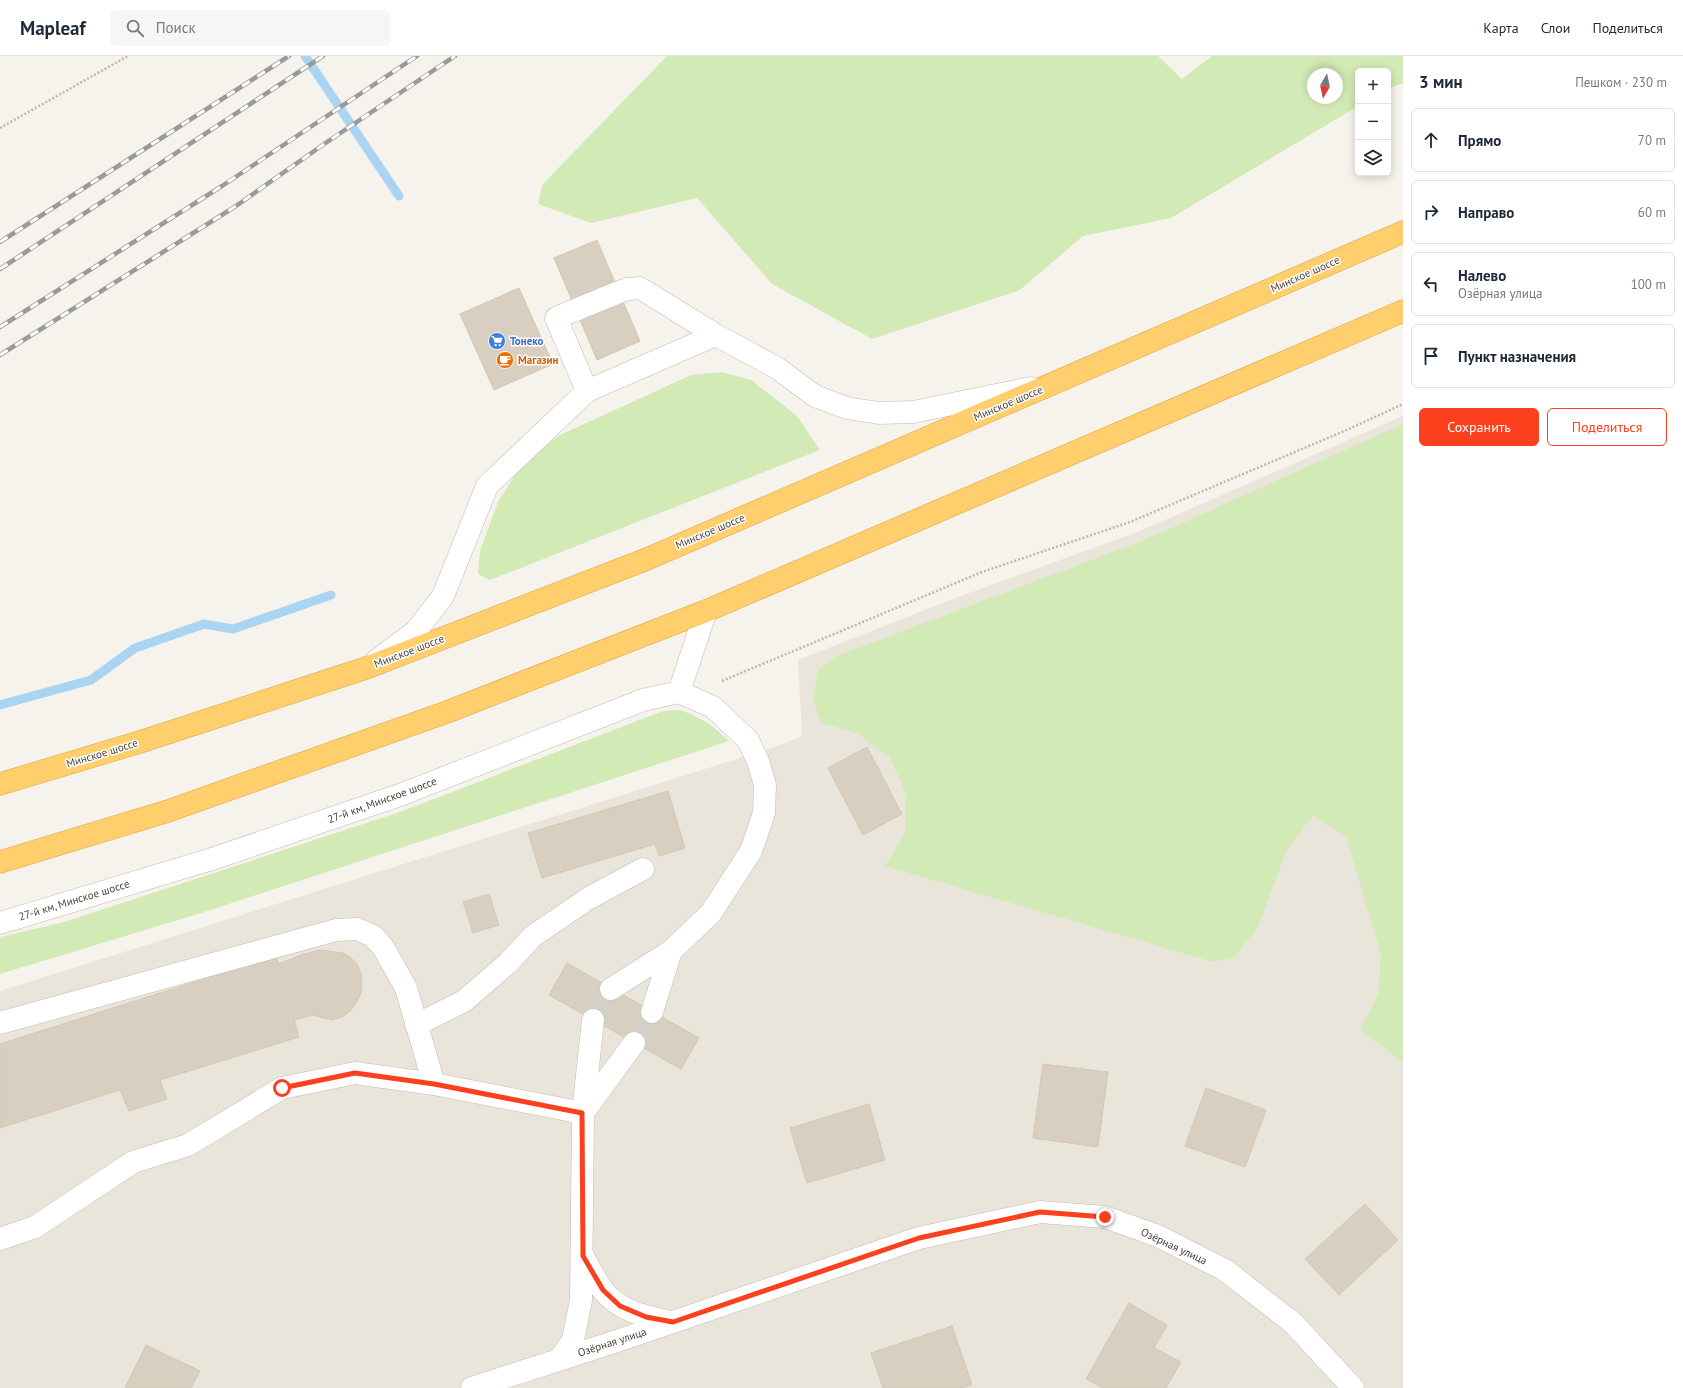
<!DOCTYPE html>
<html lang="ru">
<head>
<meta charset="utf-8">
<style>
	body { margin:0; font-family:"PT Sans",sans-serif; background:#f6f6f7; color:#1f2937 }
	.controls { position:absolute; right:12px; top:12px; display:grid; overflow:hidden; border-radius:6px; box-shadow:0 2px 10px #0003 }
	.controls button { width:36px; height:36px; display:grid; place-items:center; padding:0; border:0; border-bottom:1px solid #e0e1e3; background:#fff; color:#1f2937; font:20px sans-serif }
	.compass { position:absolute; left:1307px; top:12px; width:36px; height:36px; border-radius:50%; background:#fff; box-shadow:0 2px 10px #0003; rotate:189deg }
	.stop { position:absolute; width:12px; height:12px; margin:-9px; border:3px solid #fc3f1d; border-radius:50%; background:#fff }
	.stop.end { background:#fc3f1d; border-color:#fff; box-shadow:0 1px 4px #0008 }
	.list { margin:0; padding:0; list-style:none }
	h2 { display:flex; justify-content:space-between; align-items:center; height:52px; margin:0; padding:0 16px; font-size:17px }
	h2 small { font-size:13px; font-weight:400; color:#747a83 }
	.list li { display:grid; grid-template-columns:26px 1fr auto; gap:12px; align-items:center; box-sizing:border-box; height:64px; margin:0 8px 8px; padding:0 8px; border:1px solid #e0e1e3; border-radius:6px }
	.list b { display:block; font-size:15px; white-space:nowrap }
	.list p { margin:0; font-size:13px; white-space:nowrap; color:#747a83 }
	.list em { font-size:13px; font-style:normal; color:#747a83 }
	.actions { display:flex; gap:8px; padding:12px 16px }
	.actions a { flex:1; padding:9px 0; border:1px solid #fc3f1d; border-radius:6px; text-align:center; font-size:14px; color:#fc3f1d }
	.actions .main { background:#fc3f1d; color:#fff }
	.icon { flex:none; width:22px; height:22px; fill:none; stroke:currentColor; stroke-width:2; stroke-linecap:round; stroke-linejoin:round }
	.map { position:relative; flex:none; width:1403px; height:1332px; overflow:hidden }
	header { display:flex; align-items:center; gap:24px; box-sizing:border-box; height:56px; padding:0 20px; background:#fff; border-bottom:1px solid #e0e1e3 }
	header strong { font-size:19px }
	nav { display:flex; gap:22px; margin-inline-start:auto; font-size:14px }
	.search { width:280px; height:36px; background:#f6f6f7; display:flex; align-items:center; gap:10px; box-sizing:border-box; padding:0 14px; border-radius:6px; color:#747a83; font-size:15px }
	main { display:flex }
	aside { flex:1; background:#fff }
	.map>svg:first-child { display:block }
	.residential { fill:#eae5da }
	.green { fill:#d2eab5; fill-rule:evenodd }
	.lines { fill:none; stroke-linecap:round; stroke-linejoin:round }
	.stream { stroke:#a9d4f2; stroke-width:9 }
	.building { fill:#d8cfc1; stroke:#d3c7b4 }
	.minor-tunnel { stroke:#d4d0c8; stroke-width:22; stroke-dasharray:22 11; stroke-linecap:butt }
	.minor-casing { stroke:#c2bbae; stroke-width:23 }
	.highway-casing { stroke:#e0a43c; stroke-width:23 }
	.path { stroke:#c4b79f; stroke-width:2.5; stroke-dasharray:2 2; stroke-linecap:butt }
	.minor { stroke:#fff; stroke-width:22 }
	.highway { stroke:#ffcf6e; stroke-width:22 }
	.rail-casing { stroke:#9a9a9a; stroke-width:4.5 }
	.rail { stroke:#fff; stroke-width:3; stroke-dasharray:9; stroke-linecap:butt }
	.route { stroke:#fc3f1d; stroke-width:5 }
	.labels { text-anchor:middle; stroke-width:3; stroke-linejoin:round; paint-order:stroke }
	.street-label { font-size:11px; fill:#4b4439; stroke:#fff }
	.shop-label { font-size:11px; font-weight:bold; fill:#366cbe; stroke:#fff; text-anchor:start }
	.food-label { font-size:11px; font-weight:bold; fill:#c56008; stroke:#fff; text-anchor:start }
</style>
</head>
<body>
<header>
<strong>Mapleaf</strong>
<div class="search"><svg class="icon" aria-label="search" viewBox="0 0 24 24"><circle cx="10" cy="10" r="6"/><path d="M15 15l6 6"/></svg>Поиск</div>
<nav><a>Карта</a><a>Слои</a><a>Поделиться</a></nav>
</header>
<main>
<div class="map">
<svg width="1403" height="1332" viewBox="0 0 1403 1332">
	<rect width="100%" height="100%" fill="#f6f3ec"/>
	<path class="residential" d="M1403,360V1332H0V935L778,690L802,680L798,604L950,544L1135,477Z"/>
	<path class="green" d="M667,0H1158L1182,23L1212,0H1403V27L1388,33V15H1358V50L1171,162L1083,180L1020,234L872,283L772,228L697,142L591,167L538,148L542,129ZM1313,18H1337V42H1313Z
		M722,316L751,324L797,360L820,394L490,524L478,518L480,495L498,446L517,416L535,397L560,379L691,319Z
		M1403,368V1006L1360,974L1378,939L1381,899L1346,780L1312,760L1286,796L1258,871L1234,901L1213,906L885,810L905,777L906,737L890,702L857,677L821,667L813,643L818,614L837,600L1142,485Z
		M680,654C701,661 713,670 729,685L201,857L0,918V881L64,866L400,756L663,655Z"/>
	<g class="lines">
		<path class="stream" d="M305,0L399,140
			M0,649L91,624L135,592L184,575L204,568L233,573L331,539"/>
	</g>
	<path class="building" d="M597,184L640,285L597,304L554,202Z
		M519,232L553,308L494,334L460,258Z
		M867,691L902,758L863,779L828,712Z
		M668,735L685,792L659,800L655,788L542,822L528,777Z
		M489,838L499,869L473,877L463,846Z
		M320,894L343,897L351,902L357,908L361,917L362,928L361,937L357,946L350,955L342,961L331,964L313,959L294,964L299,981L160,1024L167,1043L129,1055L120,1034L0,1072V988L276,900L278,908L304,898Z
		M567,907L699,982L681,1013L549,939Z
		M1043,1008L1108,1016L1098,1091L1033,1082Z
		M1206,1032L1266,1054L1245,1111L1185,1090Z
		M869,1048L885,1104L807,1127L790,1072Z
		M1365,1148L1398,1184L1339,1239L1305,1203Z
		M1129,1247L1167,1269L1154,1292L1181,1306L1166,1332H1103L1086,1323Z
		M952,1270L972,1329L962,1332H883L871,1297Z
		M146,1289L200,1315L191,1332H125Z"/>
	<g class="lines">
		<path class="minor-tunnel" d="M593,964L611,933
			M634,987L652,956"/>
		<g class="minor-casing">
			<path id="minor" d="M587,335L556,262L619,236L628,233L640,232L716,279
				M377,604L416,575L443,540L487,430L587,335L716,279L777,312L815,340L847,352L879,357L913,356L1031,332
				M0,867L212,803L400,739L643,644L679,636L706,555
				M611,933L671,895L711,857L751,795L764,757L765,729L758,705L748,684L713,651L679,636
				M652,956L671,895
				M0,967L336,874L357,873L373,880L383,891L406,932L434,1028
				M416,969L464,945L508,907L533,880L589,842L643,813
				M583,1057L634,987
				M0,1183L35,1171L133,1106L188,1089L282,1032L355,1017L434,1028L583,1057
				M583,1200C589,1211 595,1223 602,1233C618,1255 647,1261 671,1266
				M559,1304L573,1284L581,1244L583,1057L593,964
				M472,1332L620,1284L919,1182L1040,1156L1105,1161L1158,1180L1225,1214L1293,1267L1353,1332"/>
		</g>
		<g class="highway-casing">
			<path id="highway" d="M0,728L143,685L366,612L647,503L1403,176
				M0,806L168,755L447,656L706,555L1403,255"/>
		</g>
		<path class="path" d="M0,72L128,0
			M722,625L982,516L1130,466L1349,373L1403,348"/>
		<use href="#minor" class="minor"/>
		<use href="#highway" class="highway"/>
		<g class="rail-casing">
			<path id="rail" d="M0,186L289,0
				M0,213L323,0
				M0,271L222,130L417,0
				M0,299L236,150L327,86L455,0"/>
		</g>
		<use href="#rail" class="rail"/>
	</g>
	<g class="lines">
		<path class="route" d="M282,1032L355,1017L434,1028L582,1057L583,1200L603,1234L620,1250L646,1261L673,1266L919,1182L1040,1156L1105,1161"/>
	</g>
	<defs>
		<g id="supermarket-disc" transform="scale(0.9)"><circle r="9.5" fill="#3f7fe0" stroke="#fff"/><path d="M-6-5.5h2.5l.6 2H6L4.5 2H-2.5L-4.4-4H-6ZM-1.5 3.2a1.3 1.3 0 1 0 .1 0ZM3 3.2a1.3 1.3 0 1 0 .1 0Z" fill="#fff"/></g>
		<g id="cafe-disc" transform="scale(0.9)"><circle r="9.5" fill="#e8710a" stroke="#fff"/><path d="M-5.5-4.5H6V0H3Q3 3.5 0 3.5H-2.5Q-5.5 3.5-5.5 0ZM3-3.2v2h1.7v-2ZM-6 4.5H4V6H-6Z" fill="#fff"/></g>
	</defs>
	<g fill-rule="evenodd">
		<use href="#supermarket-disc" x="497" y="285"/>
		<use href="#cafe-disc" x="505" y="304"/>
	</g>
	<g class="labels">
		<g class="street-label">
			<text transform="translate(1305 218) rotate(-24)" y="4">Минское шоссе</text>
			<text transform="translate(1008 347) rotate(-23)" y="4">Минское шоссе</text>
			<text transform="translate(710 475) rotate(-23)" y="4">Минское шоссе</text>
			<text transform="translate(409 595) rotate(-21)" y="4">Минское шоссе</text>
			<text transform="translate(102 697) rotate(-17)" y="4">Минское шоссе</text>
			<text transform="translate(382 744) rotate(-20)" y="4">27-й км, Минское шоссе</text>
			<text transform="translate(74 844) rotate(-17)" y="4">27-й км, Минское шоссе</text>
			<text transform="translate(1174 1190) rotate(25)" y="4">Озёрная улица</text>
			<text transform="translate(612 1286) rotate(-18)" y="4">Озёрная улица</text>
		</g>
		<g class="shop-label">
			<text x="510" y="289">Тонеко</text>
		</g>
		<g class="food-label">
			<text x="518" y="308">Магазин</text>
		</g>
	</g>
</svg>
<div class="controls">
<button>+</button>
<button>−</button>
<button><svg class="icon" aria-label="layers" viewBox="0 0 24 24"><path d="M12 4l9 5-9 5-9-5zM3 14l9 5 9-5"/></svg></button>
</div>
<svg class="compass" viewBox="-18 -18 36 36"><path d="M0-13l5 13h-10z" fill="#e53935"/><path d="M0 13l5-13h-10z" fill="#747a83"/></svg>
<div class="stop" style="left:282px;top:1032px"></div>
<div class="stop end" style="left:1105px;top:1161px"></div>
</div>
<aside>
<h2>3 мин<small>Пешком · 230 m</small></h2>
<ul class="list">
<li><svg class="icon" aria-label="ahead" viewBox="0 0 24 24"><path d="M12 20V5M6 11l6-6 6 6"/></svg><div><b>Прямо</b></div><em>70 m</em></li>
<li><svg class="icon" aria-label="right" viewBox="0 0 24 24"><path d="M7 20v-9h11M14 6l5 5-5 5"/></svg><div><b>Направо</b></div><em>60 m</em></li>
<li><svg class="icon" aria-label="left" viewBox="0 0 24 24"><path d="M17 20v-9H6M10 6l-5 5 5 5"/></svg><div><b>Налево</b><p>Озёрная улица</p></div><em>100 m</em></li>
<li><svg class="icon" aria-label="arrive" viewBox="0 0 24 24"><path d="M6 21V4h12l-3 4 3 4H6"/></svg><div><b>Пункт назначения</b></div></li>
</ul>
<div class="actions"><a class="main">Сохранить</a><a>Поделиться</a></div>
</aside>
</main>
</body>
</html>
